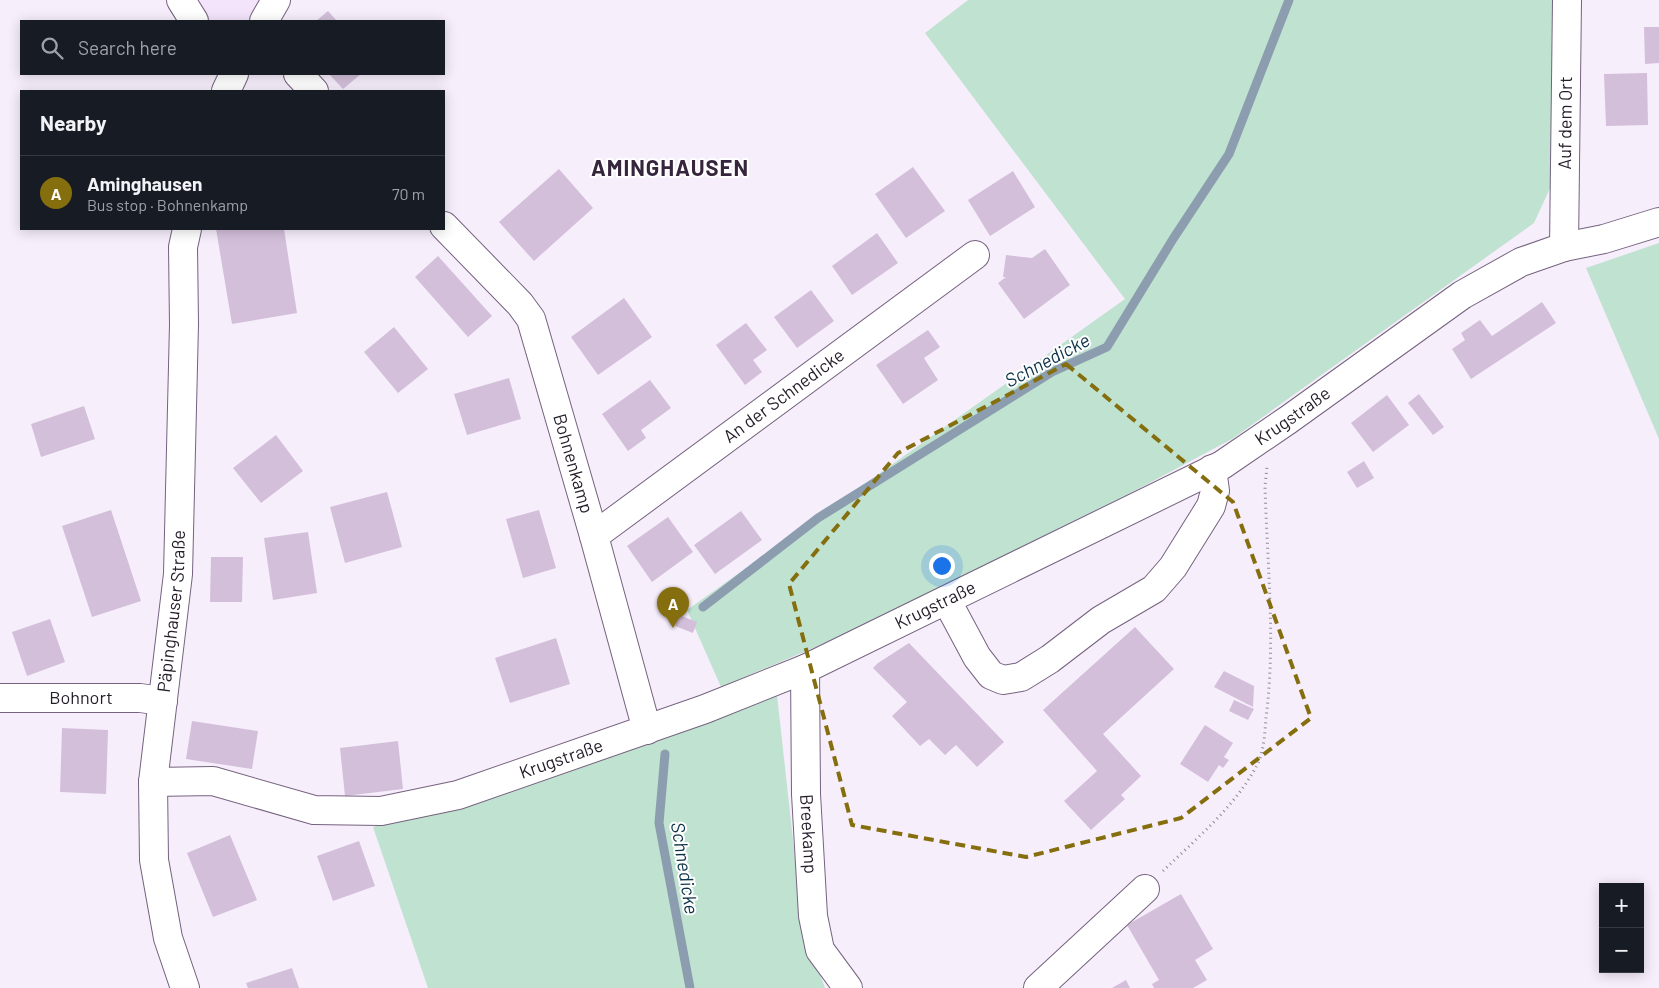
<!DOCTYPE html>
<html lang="en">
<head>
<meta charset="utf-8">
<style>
	body { margin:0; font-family:Barlow,sans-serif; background:#242831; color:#f1f3f6 }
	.controls { position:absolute; right:15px; bottom:15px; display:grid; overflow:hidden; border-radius:0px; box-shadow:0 2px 12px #0003 }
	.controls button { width:45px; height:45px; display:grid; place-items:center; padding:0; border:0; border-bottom:1px solid #363941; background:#171b24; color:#f1f3f6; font:25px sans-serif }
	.you { position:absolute; left:941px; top:565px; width:18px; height:18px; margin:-12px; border:4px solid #fff; border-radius:50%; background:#1a73e8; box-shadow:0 0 0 8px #1a73e833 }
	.badge { display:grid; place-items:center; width:32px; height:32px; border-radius:50%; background:#856e0d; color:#fff; font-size:16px; font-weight:700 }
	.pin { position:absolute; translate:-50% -41px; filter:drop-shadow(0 1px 2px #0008) }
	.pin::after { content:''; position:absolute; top:26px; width:18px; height:15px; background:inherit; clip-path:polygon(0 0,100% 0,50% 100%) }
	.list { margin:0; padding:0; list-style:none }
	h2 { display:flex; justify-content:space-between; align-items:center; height:65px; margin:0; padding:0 20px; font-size:21px }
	h2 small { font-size:16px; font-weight:400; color:#9ea1a6 }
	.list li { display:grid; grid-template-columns:32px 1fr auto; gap:15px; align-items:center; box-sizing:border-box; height:75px; padding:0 20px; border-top:1px solid #363941 }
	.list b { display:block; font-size:19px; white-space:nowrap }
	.list p { margin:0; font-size:16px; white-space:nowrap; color:#9ea1a6 }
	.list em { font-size:16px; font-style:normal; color:#9ea1a6 }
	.icon { flex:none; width:28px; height:28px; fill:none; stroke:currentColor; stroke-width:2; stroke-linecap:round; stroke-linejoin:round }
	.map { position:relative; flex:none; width:1659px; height:988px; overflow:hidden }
	.search { position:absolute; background:#171b24; box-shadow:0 2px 12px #0003; left:20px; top:20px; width:425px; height:55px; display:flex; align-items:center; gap:12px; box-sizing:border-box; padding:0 18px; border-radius:0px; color:#9ea1a6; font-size:19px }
	.panel { position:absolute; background:#171b24; box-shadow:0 2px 12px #0003; left:20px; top:90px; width:425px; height:140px; border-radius:0px }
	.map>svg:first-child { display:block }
	.built { fill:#f3e4fc }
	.grass { fill:#c0e2d1 }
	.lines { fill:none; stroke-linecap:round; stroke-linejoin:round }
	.stream { stroke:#8b9daf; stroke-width:9 }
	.building { fill:#d3bfda }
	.minor-casing { stroke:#75627f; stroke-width:30 }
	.path { stroke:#918995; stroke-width:3; stroke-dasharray:1 4; stroke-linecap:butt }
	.minor { stroke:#fff; stroke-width:28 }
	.marked { fill:none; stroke:#856e0d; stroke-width:4; stroke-dasharray:10 6; stroke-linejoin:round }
	.labels { text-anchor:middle; stroke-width:4; stroke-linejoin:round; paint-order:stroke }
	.street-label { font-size:18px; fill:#241c28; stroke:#fff }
	.water-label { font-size:19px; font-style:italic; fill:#0d3349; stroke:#fff }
	.district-label { font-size:22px; font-weight:bold; letter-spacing:1px; fill:#35253d; stroke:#fff }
</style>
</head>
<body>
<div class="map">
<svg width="1659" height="988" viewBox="0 0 1659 988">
	<rect width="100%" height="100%" fill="#f7eefb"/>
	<path class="built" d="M189,0H263L251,21H202Z"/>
	<path class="grass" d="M968,0H1555L1552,184L1534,223L1232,439L1123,497L870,624L721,687L687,610L1125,299L925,33Z
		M1659,243V439L1586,268Z
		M777,695L803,930L825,988H428L373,827Z"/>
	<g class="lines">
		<path class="stream" d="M703,607L818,518L1052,372L1107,347L1173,239L1229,154L1289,0
			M665,754L659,823L690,988"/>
	</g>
	<path class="building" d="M328,11L337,21H316Z
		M1644,27H1659V63L1645,64Z
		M1647,73L1648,125L1606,126L1604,74Z
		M329,74H361L343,89Z
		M913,167L945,211L906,238L875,194Z
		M559,169L593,208L534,261L499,222Z
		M1013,171L1035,207L990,236L968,200Z
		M216,229H284L297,313L232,324Z
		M877,233L898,263L852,295L832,266Z
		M1045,249L1070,285L1024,319L998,283L1006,277H1003L1006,255L1032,258Z
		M438,256L492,316L468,337L415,277Z
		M811,290L834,321L797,348L774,317Z
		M624,298L652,337L598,375L571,337Z
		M1542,302L1556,323L1471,379L1452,349L1465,340L1461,333L1480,320L1492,336Z
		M746,323L767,350L753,360L762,372L745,385L716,345Z
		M394,327L428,369L398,393L364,352Z
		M928,330L940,347L924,358L938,380L903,404L876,365Z
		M509,378L521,419L467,435L454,394Z
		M650,380L671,408L641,430L646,438L628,451L602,414Z
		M1419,394L1444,427L1433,435L1408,403Z
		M1387,395L1409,425L1373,452L1351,423Z
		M84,406L95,439L41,457L31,424Z
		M276,435L303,471L261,503L233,468Z
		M1364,461L1374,478L1357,488L1347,472Z
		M387,492L402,547L345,563L330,507Z
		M111,510L141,601L92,617L62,526Z
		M539,510L556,568L523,578L506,519Z
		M741,511L762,540L715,574L694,545Z
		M668,517L693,552L652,582L627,546Z
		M308,532L317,593L273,600L264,538Z
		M211,557H243L242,602H210Z
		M679,615L697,622L693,633L675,626Z
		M50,619L65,662L27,676L12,632Z
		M1135,627L1174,669L1103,734L1141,776L1121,795L1125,799L1091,830L1064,801L1097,771L1043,710Z
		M556,638L570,684L510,703L495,658Z
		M909,643L1004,742L977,767L956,745L945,755L929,739L920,746L892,716L907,702L873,668L878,663Z
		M1224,671L1254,686L1253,707L1214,687Z
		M1234,700L1254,709L1248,720L1229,711Z
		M192,721L258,731L252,769L186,759Z
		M1205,725L1233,743L1224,757L1229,760L1223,768L1219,765L1208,782L1180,764Z
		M62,728L108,730L106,794L60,792Z
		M398,741L403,789L345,796L340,748Z
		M230,835L257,900L213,917L187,853Z
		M359,841L375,886L333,901L317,856Z
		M1181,894L1213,949L1195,960L1207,980L1193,988H1154L1152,984L1159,980L1127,925Z
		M292,968L299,988H248L246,983Z
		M1126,980L1130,988H1112Z"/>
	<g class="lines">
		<g class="minor-casing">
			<g id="minor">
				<path d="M181,0L194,21"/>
				<path d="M264,21L276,0"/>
				<path d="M298,74L314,91"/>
				<path d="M226,91L234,74"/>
				<path id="s1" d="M444,226L520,304L531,319L594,536L647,730"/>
				<path id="s2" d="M1564,247L1567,0"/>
				<path id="s3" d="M594,536L975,255"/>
				<path d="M947,601L977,657L991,675L1003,680L1021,677L1050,659L1101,620L1154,589L1173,567L1211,506L1215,491L1212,469"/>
				<path id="s4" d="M805,669L806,794L813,916L820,950L848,988"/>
				<path id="s5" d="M0,698H140L163,701"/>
				<path id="s6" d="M153,782L213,781L314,810L381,811L458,795L705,709L805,669L1222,465L1288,420L1462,295L1521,262L1564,247L1604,239L1659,222"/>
				<path id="s7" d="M185,988L168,938L154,860L153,782L178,574L184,324L183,247L187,229"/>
				<path d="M1038,988L1145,889"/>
			</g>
		</g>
		<path class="path" d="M1163,871C1197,838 1237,805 1258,763C1264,750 1265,732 1266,718C1276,641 1267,563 1265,486L1267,467"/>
		<use href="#minor" class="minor"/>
	</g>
	<path class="marked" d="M1066,364L1233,502L1311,718L1181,818L1026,857L852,825L789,584L898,453Z"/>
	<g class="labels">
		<g class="street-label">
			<text dy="6" stroke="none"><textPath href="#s2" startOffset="124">Auf dem Ort</textPath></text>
			<text dy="6" stroke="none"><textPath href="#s3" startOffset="236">An der Schnedicke</textPath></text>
			<text dy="6" stroke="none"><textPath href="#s6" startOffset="1230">Krugstraße</textPath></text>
			<text dy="6" stroke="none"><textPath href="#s1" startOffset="278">Bohnenkamp</textPath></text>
			<text dy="6" stroke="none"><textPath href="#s6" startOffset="825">Krugstraße</textPath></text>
			<text dy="6" stroke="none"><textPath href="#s7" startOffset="382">Päpinghauser Straße</textPath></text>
			<text dy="6" stroke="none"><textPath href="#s5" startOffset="81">Bohnort</textPath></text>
			<text dy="6" stroke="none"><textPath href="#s6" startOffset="420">Krugstraße</textPath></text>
			<text dy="6" stroke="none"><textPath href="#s4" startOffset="165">Breekamp</textPath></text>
		</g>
		<g class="water-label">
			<text transform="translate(1047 360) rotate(-28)" y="7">Schnedicke</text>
			<text transform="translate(685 868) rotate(81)" y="7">Schnedicke</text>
		</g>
		<g class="district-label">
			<text x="670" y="176">AMINGHAUSEN</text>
		</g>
	</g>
</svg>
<div class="controls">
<button>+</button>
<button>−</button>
</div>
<div class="you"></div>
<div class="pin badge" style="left:673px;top:628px">A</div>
<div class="search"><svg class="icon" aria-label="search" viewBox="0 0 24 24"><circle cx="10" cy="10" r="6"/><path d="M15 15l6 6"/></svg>Search here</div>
<section class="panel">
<h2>Nearby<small></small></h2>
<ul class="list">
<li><span class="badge">A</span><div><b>Aminghausen</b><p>Bus stop · Bohnenkamp</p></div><em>70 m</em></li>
</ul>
</section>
</div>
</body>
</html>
